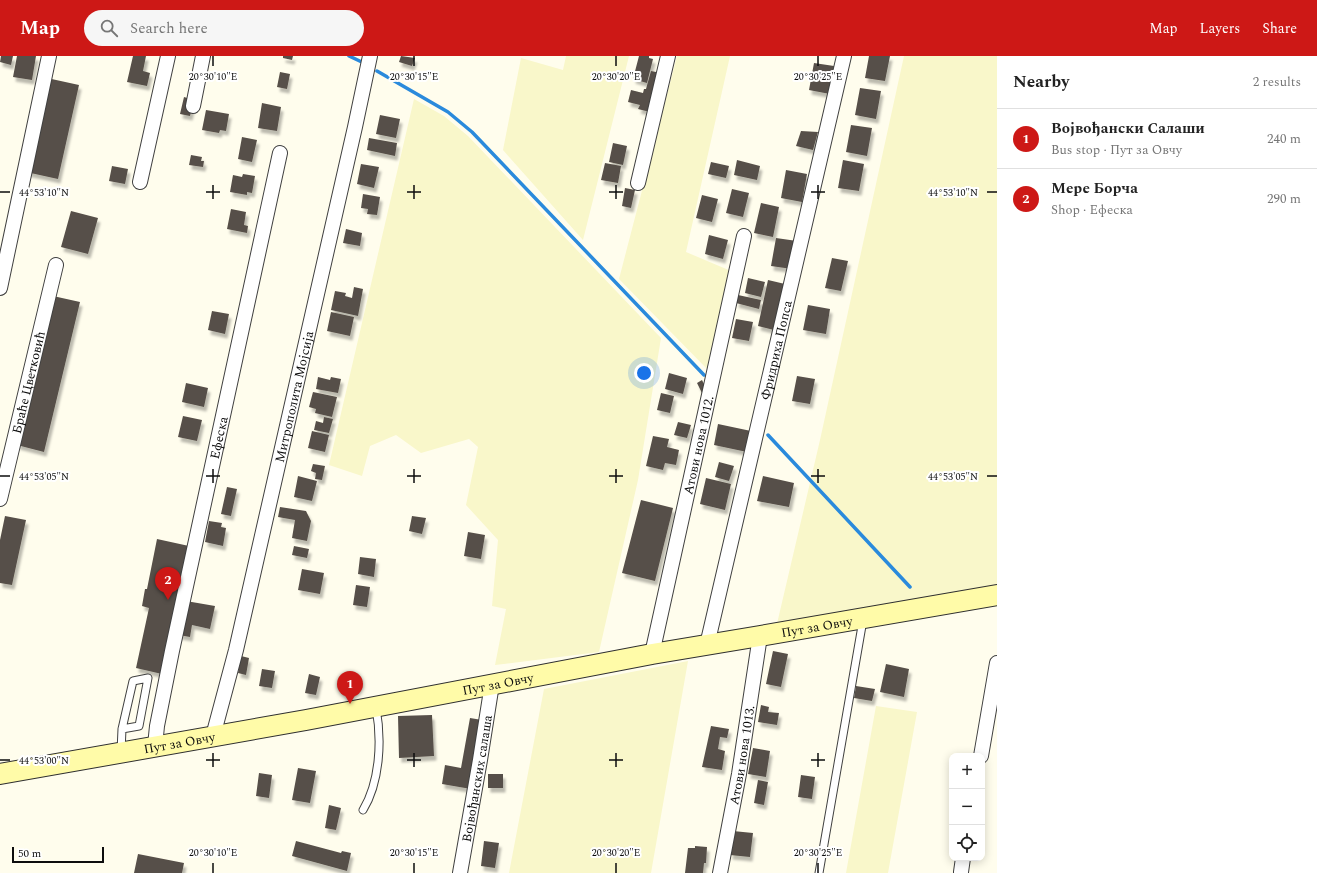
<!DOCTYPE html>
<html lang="en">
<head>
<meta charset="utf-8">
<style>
	body { margin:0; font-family:Spectral,serif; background:#f6f6f6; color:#222 }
	.controls { position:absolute; right:12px; bottom:12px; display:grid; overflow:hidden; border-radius:8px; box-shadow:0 2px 10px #0003 }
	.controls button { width:36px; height:36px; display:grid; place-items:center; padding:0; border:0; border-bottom:1px solid #e0e0e0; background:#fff; color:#222; font:20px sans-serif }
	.scale { position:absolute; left:12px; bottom:10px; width:92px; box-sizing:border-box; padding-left:4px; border:2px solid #0d0d0d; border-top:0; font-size:11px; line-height:14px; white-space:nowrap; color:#0d0d0d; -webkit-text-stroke:3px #fff; paint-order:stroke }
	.you { position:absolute; left:644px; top:317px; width:14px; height:14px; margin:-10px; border:3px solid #fff; border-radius:50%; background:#1a73e8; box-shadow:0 0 0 6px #1a73e833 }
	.badge { display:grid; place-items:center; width:26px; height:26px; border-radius:50%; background:#cd1816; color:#fff; font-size:13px; font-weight:700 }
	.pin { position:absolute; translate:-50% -33px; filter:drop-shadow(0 1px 2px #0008) }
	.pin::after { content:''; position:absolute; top:21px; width:14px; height:12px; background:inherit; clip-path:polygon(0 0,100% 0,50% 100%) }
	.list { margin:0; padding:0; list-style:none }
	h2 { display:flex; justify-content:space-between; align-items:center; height:52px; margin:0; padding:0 16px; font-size:17px }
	h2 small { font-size:13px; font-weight:400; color:#767676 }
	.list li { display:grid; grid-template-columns:26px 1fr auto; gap:12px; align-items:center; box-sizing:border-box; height:60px; padding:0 16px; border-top:1px solid #e0e0e0 }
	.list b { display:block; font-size:15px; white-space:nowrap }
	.list p { margin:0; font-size:13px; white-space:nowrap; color:#767676 }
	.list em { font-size:13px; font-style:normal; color:#767676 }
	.icon { flex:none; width:22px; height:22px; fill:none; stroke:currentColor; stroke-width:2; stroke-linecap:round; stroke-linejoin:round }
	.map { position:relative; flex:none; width:997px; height:817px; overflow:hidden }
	header { display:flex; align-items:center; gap:24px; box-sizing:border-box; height:56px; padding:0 20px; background:#cd1816; color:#fff }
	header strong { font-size:19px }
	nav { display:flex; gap:22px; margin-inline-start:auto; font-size:14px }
	.search { width:280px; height:36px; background:#f6f6f6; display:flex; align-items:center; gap:10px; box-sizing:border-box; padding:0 14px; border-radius:22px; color:#767676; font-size:15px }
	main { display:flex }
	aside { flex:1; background:#fff }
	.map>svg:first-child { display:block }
	.farmland { fill:#f9f7ca }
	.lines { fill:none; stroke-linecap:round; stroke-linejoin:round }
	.stream { stroke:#2a8adc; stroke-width:3.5 }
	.building { fill:#574f48; filter:url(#shadow) }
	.lane-casing { stroke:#404040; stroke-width:9 }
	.street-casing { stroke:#404040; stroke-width:16 }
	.secondary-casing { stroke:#2f2f2f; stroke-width:22 }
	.lane { stroke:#fff; stroke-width:7 }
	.street { stroke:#fff; stroke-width:14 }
	.secondary { stroke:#fffba8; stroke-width:20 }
	.ticks { fill:none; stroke:#0d0d0d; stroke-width:1.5 }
	.labels { text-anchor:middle; stroke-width:4; stroke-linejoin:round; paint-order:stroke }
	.street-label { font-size:13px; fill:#0d0d0d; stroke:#fff }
	.ticks-label { font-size:10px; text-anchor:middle; fill:#0d0d0d; stroke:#fff; stroke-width:4; stroke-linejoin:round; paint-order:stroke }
</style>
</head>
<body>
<header>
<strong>Map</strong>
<div class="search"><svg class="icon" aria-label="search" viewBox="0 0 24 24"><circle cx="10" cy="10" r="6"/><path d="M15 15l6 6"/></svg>Search here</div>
<nav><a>Map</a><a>Layers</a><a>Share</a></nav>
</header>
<main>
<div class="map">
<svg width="997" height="817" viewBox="0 0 997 817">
	<defs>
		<filter id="shadow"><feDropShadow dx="2.5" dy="4.5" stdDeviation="1" flood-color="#0004"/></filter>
	</defs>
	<rect width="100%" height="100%" fill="#fffded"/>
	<path class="farmland" d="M566,0H629L583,184L503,94L521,2L563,14Z
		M677,0H730L686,196L731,215L708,314L619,223Z
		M904,0H997V538L776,572L820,384Z
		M414,43L444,60L468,80L661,282L638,424L599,596L495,609L506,553L492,550L498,484L466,449L478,391L469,383L421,397L396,379L370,390L362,420L329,409Z
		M688,605L651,817H509L544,633Z
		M876,650L917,656L888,817H846Z"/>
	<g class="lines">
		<path class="stream" d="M349,0L366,8
			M377,15L448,56L472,76L704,319
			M768,379L910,531"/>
	</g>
	<path class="building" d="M1,0H13L11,9L0,6Z
		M17,0H36L32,24L13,21Z
		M133,0H146L143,15L150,17L147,30L127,26Z
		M283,0H293L292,4L283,2Z
		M401,0L415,2L412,10L399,6Z
		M639,0H649V2L653,3L647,27L633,23Z
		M869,0H890L885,25L865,22Z
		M814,7L834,10L830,38L809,34Z
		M651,15L661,17L650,56L638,53L640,49L628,46L631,34L643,37L644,33H646Z
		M280,16L290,18L287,33L277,31Z
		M47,22L79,29L58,123L26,116Z
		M860,32L881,35L876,63L855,59Z
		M184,41L194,44L190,60L180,58Z
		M262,47L281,51L277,75L258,72Z
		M206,54L229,58L226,75L220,74L219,77L202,74Z
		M380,59L400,63L396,82L376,78Z
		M851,69L872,72L867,100L846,96Z
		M801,75L818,76L813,94L796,90Z
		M242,81L257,84L252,106L238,103Z
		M369,82L397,87L395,100L367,94Z
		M613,87L627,90L623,109L609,106Z
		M191,99L202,101L201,105H204L203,111L189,109Z
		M737,104L760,110L757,124L734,119Z
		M843,104L864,108L859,135L838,132Z
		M711,106L729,110L726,122L708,118Z
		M605,107L621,110L618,127L601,124Z
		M361,108L379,111L374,132L357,128Z
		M112,110L128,113L125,128L109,125Z
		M786,114L807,118L802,146L781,142Z
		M243,118L255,120L252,137L247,136V139L230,136L233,119L242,121Z
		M625,132L635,134L631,152L622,150Z
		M732,133L749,137L743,161L726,157Z
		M363,138L380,141L377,159L367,158L368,153L361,152Z
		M702,139L718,143L712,166L696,162Z
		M761,147L779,151L773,181L754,177Z
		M231,153L246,156L244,169L248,170L247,177L227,173Z
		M71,155L98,162L88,198L61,191Z
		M346,173L362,177L360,190L343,187Z
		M709,179L728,184L723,203L705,198Z
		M776,182L797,185L792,213L771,210Z
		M832,202L848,205L841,235L825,232Z
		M748,222L765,226L761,241L745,237Z
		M768,224L785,228L774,274L758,270Z
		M354,231L363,233L358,260L331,254L335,235L346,237L345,240L352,242Z
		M738,239L761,244L759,253L736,247Z
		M53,240L80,246L44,396L17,389Z
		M808,249L830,253L826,278L803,274Z
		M212,255L229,258L225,278L208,274Z
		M331,256L354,261L350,280L327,275Z
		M736,263L753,266L749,285L732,282Z
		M669,317L687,322L683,338L665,333Z
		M797,320L815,323L810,348L792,345Z
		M318,321L330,324L331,321L341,323L338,337L316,333Z
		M702,324L707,334L702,337L697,327Z
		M186,327L208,332L204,351L182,346Z
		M313,336L337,341L332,361L315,357L316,353L309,351Z
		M661,337L674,340L670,357L657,354Z
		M183,360L202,364L197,385L178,381Z
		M324,361L333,363L329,377L314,374L316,365L323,367Z
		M678,366L691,369L687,382L674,379Z
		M718,368L751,375L747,396L714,389Z
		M312,375L329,379L325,396L308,392Z
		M653,380L669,383L667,391L679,394L676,409L665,407L663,414L646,410Z
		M719,406L734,410L729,425L715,421Z
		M313,408L325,410L322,424L315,423L316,417L311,415Z
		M298,420L317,425L312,445L294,441Z
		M763,420L794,427L789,451L757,445Z
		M706,422L731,428L725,454L700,448Z
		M227,431L237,433L231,460L221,458Z
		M641,444L673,452L655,525L622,517Z
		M280,451L306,455L311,465L307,485L292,482L295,464L278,461Z
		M5,460L26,464L12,529L0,527V484Z
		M412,460L426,462L422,478L409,475Z
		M209,465L222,467L221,471L226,472L223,490L205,486Z
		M468,476L485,479L481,503L464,500Z
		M157,483L189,490L162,618L136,612L149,552L142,550L145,533H147Z
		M294,490L309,493L307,502L292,499Z
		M360,501L376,503L374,521L358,518Z
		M302,513L324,517L320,538L298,534Z
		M356,529L370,531L367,551L353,549Z
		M186,545L215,550L210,573L192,569L190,581L179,579Z
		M773,595L788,598L781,631L766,628Z
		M241,600L249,602L246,619L238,617Z
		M886,608L909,613L904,641L880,636Z
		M262,613L275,615L272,632L259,630Z
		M309,618L320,621L316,639L305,637Z
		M856,630L875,633L872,645L854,642Z
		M761,649L769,651L768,656L779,657L777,669L758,666Z
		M432,659L434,700L399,702L398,660Z
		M470,662L482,664L471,733L442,728L445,709L461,712Z
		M711,670L729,673L727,682L720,681L718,693L725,695L722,714L702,711Z
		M753,692L770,695L766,721L748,718Z
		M298,712L316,715L310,747L292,744Z
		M259,717L272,719L269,742L256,740Z
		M488,718H503V732H488Z
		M801,719L815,721L812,743L798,741Z
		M758,724L768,726L764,749L754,747Z
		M329,749L341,752L336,774L325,772Z
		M733,775L753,777L750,801L730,799Z
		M296,785L341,797L342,795L351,797L347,815L292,800Z
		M484,785L499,787L495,812L481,810Z
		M695,790L707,791L706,807H704L703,817H685L688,792H695Z
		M138,798L184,807L182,817H134Z"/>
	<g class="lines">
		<g class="lane-casing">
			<path id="lane" d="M121,696L122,673L133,625L148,622L139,670L122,673
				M363,754C380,726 382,684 376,652
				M819,817L863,564"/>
		</g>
		<g class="street-casing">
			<g id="street">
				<path d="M193,50L203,0"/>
				<path d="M140,126L168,0"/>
				<path d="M638,127L668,0"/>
				<path d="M0,232L49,0"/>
				<path id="s1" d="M0,443L56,209"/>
				<path id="s2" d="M707,589L844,0"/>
				<path id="s3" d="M652,598L744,180"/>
				<path id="s4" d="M213,680L236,594L355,71L370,0"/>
				<path id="s5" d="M155,690L157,670L172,595L280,97"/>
				<path d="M981,700L997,607"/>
				<path d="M961,816L963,802"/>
				<path id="s6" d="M460,817L480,704L492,628"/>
				<path id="s7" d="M720,817L739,718L760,580"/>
			</g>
		</g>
		<g class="secondary-casing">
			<g id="secondary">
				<path id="s8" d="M0,718L306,664L652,598L760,580L997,539"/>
			</g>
		</g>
		<use href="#lane" class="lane"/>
		<use href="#street" class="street"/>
		<use href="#secondary" class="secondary"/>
	</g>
	<path class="ticks" d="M213,0V10M414,0V10M616,0V10M818,0V10M213,129V143M414,129V143M616,129V143M818,129V143M0,136H10M206,136H220M407,136H421M609,136H623M811,136H825M987,136H997M213,413V427M414,413V427M616,413V427M818,413V427M0,420H10M206,420H220M407,420H421M609,420H623M811,420H825M987,420H997M213,697V711M414,697V711M616,697V711M818,697V711M0,704H10M206,704H220M407,704H421M609,704H623M811,704H825M213,807V817M414,807V817M616,807V817M818,807V817"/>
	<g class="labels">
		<g class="street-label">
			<text dy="5" stroke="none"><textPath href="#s2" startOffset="303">Фридриха Попса</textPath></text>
			<text dy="5" stroke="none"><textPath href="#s1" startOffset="120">Браће Цветковић</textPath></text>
			<text dy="5" stroke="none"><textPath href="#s4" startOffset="349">Митрополита Мојсија</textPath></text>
			<text dy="5" stroke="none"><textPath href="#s5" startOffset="315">Ефеска</textPath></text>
			<text dy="5" stroke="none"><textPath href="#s3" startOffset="214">Атови нова 1012.</textPath></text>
			<text dy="5" stroke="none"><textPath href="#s8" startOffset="830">Пут за Овчу</textPath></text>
			<text dy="5" stroke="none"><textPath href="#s8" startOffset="506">Пут за Овчу</textPath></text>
			<text dy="5" stroke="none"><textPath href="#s8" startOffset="182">Пут за Овчу</textPath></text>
			<text dy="5" stroke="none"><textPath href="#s7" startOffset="120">Атови нова 1013.</textPath></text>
			<text dy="5" stroke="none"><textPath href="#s6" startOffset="96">Војвођанских салаша</textPath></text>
		</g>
	</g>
	<g class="ticks-label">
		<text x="213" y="24">20°30'10"E</text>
		<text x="414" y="24">20°30'15"E</text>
		<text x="616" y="24">20°30'20"E</text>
		<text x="818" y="24">20°30'25"E</text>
		<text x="44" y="140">44°53'10"N</text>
		<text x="953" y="140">44°53'10"N</text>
		<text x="44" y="424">44°53'05"N</text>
		<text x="953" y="424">44°53'05"N</text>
		<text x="44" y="708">44°53'00"N</text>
		<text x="213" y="800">20°30'10"E</text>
		<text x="414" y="800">20°30'15"E</text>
		<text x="616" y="800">20°30'20"E</text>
		<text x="818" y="800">20°30'25"E</text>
	</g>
</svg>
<div class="controls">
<button>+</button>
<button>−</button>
<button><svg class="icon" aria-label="locate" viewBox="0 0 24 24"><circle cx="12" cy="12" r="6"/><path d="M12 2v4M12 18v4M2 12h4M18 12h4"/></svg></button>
</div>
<div class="scale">50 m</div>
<div class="you"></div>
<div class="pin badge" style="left:350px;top:648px">1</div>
<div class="pin badge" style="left:168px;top:544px">2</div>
</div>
<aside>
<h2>Nearby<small>2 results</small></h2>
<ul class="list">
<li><span class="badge">1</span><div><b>Војвођански Салаши</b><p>Bus stop · Пут за Овчу</p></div><em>240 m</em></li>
<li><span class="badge">2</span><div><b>Мере Борча</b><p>Shop · Ефеска</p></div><em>290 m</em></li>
</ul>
</aside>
</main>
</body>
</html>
